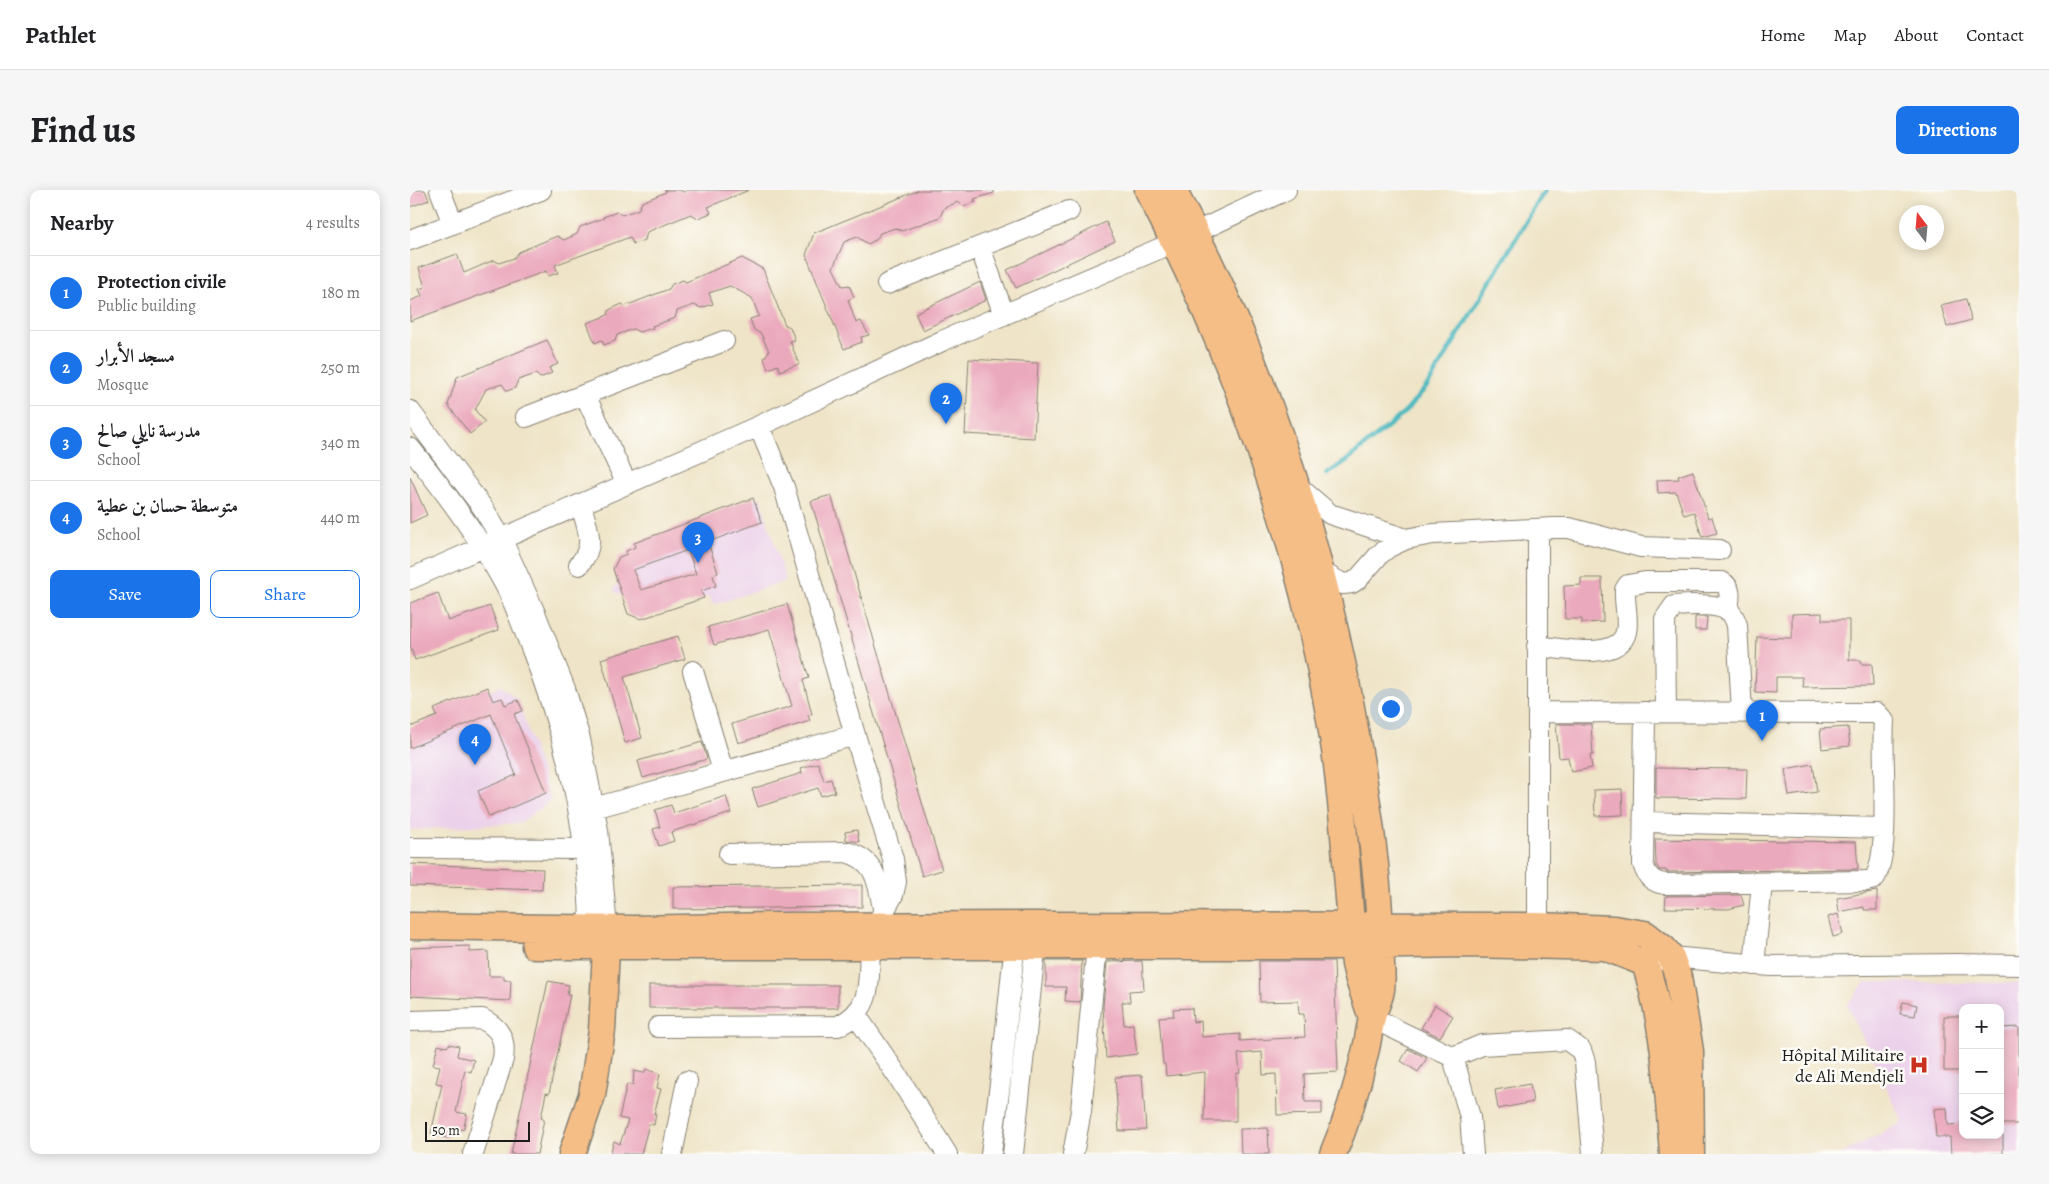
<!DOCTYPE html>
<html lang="en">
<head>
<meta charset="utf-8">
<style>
	body { margin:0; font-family:Alegreya,Amiri,serif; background:#f6f6f6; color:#202124 }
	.controls { position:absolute; right:15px; bottom:15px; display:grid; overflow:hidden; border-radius:10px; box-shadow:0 2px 12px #0003 }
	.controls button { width:45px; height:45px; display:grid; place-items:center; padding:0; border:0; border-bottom:1px solid #e0e0e0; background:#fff; color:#202124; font:25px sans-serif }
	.compass { position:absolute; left:1489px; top:15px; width:45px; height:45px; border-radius:50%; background:#fff; box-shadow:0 2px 12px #0003; rotate:344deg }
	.scale { position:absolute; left:15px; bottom:12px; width:105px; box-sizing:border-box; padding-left:5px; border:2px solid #1c1c1c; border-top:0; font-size:14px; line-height:18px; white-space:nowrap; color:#1c1c1c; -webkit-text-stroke:4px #fdfcf7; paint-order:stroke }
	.you { position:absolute; left:980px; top:518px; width:18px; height:18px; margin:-12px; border:4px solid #fff; border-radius:50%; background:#1a73e8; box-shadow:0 0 0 8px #1a73e833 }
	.badge { display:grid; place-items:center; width:32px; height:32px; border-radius:50%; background:#1a73e8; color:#fff; font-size:16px; font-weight:700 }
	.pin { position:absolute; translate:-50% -41px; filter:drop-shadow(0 1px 2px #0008) }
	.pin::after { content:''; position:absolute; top:26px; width:18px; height:15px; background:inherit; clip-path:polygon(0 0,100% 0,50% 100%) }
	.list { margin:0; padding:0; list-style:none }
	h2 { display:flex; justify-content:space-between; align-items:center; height:65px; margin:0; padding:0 20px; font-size:21px }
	h2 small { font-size:16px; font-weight:400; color:#757577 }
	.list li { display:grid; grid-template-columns:32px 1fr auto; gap:15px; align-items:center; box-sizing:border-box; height:75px; padding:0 20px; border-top:1px solid #e0e0e0 }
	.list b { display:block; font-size:19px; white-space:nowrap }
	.list p { margin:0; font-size:16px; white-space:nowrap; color:#757577 }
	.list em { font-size:16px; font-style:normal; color:#757577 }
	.actions { display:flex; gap:10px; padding:15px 20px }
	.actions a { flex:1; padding:11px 0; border:1px solid #1a73e8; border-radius:10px; text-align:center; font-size:18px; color:#1a73e8 }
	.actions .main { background:#1a73e8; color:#fff }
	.icon { flex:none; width:28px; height:28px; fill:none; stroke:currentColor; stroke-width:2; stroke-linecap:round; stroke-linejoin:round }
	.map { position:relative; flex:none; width:1609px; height:964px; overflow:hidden; border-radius:10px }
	header { display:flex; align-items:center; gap:30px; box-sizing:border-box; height:70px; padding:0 25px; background:#fff; border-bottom:1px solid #e0e0e0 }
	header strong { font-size:24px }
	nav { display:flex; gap:28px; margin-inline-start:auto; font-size:18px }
	.intro { display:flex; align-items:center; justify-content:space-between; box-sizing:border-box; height:120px; padding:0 30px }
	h1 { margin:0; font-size:35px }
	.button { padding:12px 22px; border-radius:10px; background:#1a73e8; color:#fff; font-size:18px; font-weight:700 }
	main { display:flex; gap:30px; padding:0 30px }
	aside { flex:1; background:#fff; border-radius:10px; box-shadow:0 2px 12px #0003 }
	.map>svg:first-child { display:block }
	.built { fill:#ecd1ea; fill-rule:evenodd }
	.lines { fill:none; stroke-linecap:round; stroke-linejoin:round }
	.stream { stroke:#49b8c0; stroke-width:4.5 }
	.building { fill:#eba9bd; fill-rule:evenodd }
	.minor-casing { stroke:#868072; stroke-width:22 }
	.major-casing { stroke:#868072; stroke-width:29 }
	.minor { stroke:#fff; stroke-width:20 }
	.major { stroke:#f6be87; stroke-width:26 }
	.labels { text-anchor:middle; stroke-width:5; stroke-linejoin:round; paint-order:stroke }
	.poi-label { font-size:18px; fill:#1c1c1c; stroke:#fdfcf7; text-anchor:end }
</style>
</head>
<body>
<header>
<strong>Pathlet</strong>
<nav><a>Home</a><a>Map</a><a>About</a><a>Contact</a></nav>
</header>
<div class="intro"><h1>Find us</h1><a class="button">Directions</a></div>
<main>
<aside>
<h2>Nearby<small>4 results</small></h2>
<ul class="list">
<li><span class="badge">1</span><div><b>Protection civile</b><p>Public building</p></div><em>180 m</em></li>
<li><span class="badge">2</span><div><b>مسجد الأبرار</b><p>Mosque</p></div><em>250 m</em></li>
<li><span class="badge">3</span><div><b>مدرسة نايلي صالح</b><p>School</p></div><em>340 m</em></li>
<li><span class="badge">4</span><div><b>متوسطة حسان بن عطية</b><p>School</p></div><em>440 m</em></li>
</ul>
<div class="actions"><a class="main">Save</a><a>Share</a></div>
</aside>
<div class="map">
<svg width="1609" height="964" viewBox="0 0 1609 964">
	<rect width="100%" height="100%" fill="#fdfcf7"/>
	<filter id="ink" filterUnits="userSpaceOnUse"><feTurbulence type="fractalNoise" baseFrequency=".02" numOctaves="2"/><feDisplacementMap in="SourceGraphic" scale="10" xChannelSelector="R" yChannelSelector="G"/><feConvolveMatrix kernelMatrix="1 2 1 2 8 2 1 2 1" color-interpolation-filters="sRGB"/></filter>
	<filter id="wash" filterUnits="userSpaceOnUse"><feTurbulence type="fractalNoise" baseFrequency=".0096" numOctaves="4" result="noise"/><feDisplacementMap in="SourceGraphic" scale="20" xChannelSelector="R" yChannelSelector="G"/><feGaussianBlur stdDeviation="1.12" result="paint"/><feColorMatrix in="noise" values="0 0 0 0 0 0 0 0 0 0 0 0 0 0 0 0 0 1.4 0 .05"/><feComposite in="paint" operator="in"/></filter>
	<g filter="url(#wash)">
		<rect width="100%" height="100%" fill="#efe4c7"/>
		<path class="built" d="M350,307L376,391L303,415L299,406L231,429L219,425L213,406L203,401L208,392L203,379L209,367L217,364L216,361L225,357L224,353Z
			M91,496L108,510L141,610L110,633L0,640V541Z
			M1455,792L1609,793V964H1431L1493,932L1437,815ZM1553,818H1590V945H1553Z"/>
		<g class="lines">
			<path class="stream" d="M917,284L936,271L993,224L1018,195L1135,0"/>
		</g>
		<g id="blocks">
			<path class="building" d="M0,0H15L19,10L0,17Z
				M255,0H270L274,2L278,0H339L298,17L301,23L288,28L281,24L237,42L235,50L223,54L220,47L145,75L148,83L138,86L136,81L0,131V111L12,106L9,99L15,97L9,78L47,64L54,83L84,70L89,73L104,68L109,62L135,51L147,46L154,50L167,44L170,37L194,28L193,27L207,22L212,25L229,19L232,12L256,2Z
				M509,0H584V3L564,9L566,12L553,16L548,12L534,18L530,27L492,41L485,38L470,43L467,49L458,54L447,47L434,52L423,78L432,96L439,95L444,107L438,110L446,133L451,131L459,145L451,147L452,152L434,159L396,65L404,43Z
				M696,32L705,51L606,98L597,80Z
				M332,68L353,79L375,135L380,137L385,150L380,151L389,174L370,181L368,175L358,179L354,168L359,161L351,144L344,140L340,129L349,126L342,108L320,96L299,103L303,114L291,118L284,115L267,121L265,128L242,136L243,138L229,142L223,139L207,145L205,151L194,155L192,150L185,153L177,133L198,125L199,120L212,114L215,116L259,99L262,94L273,90L276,92Z
				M570,92L576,110L513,140L505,123Z
				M1556,109L1561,130L1537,137L1531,115Z
				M137,150L148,174L139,178L142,183L130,188L126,184L108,190L105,198L97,201L92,194L76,199L65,220L75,232L60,244L38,215L47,187Z
				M559,169L628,173L624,248L555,244Z
				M1283,281L1298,328L1302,327L1307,343L1292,347L1284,322L1274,325L1266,302L1248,303L1247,290L1269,289L1268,286Z
				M0,287L17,325L0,333Z
				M421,305L532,680L512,686L401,311Z
				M343,308L352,332L298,352L308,383L303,385L306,396L291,401L294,408L231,429L218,424L203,379L209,367L217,364L216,361L225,357L224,353ZM278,360L286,384L231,400L223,380Z
				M1171,388H1192L1193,432L1172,433V429H1155L1154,396L1171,395Z
				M28,403L38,431L80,416L89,440L5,470L0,456V413Z
				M377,414L399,488L393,490L402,524L398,525L400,531L328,553L322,534L382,516L359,439L304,455L298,437Z
				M1412,423V430H1439V470H1451V474H1462L1463,496L1393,497L1392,487H1366V503L1345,502L1347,447L1382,448V424Z
				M1285,427H1297L1296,440H1285Z
				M268,446L275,469L214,487L232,548L215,553L191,469Z
				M77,497L83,511L92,508L95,515L108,510L113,521L104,524L136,603L79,627L68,601L106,585L81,524L0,558V537L27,526L24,519Z
				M1146,534H1181L1183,565H1180L1182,578L1161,582L1158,567L1149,568Z
				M1438,537L1440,556L1412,559L1410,539Z
				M292,552L297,569L233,588L228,571Z
				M408,573L414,591L421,589L425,602L411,606L408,598L348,617L342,599L392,583L391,578Z
				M1403,574L1407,602L1379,606L1375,579Z
				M1246,578L1337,579L1336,609L1246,608Z
				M1212,599L1213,625L1185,626L1184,600Z
				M316,606L321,623L261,642L264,651L249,656L243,639L250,637L245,620L261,615L264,623Z
				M447,640L449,652L436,650L435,642Z
				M1245,649L1446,652L1448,679L1256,682V680H1249L1246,674Z
				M0,674L133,679L132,700L0,696Z
				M452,695V717L263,719V697Z
				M1467,701V720H1454V717L1429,722L1427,708Z
				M1331,705L1334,715L1318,719L1255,718L1256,706Z
				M1428,724L1433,744L1423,747L1418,727Z
				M60,756V762L78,761L79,786H94V790H101L100,811L0,806V758Z
				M636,771H672L670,812L655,811L656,797H636Z
				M732,771L734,800L719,801L720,812H712L714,835L723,834L727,864L696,868L693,816L697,772Z
				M849,771H924L928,882L894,884L895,912H912V924L867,925L866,884L853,885L852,862L828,864L830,883L826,884V931H794L795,882L756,886L755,874H753L749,827L764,826L763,819L782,818L783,832L791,831L792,847L830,844V851L895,847L894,824H889L888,811L850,812Z
				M138,791L159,795L157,805H160L139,904L136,903L131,928L134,929L127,964H101Z
				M239,795H428V818H239Z
				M1493,812L1507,815L1505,826L1490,824Z
				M1025,815L1043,826L1030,847L1011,838Z
				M1534,826H1553V881H1534Z
				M1609,837V934H1590V838Z
				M39,854L49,856L47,866L64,870L61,882L55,880L46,922L57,924L53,940L47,938L48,941L40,940L38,948L21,944L32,894L26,893L30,876L23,875L28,855L37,857Z
				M998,859L1017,868L1008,882L991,871Z
				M236,879L250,884L247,898L251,899L244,924H246L244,935L239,934L231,964H200L204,951L210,954L218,930L209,928L217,894L223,895L224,881L234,883Z
				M732,885L736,940L709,941L705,887Z
				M1120,894L1123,912L1088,919L1085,900Z
				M1537,918L1538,935L1553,934V945H1593V964H1541L1540,947H1526L1524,919Z
				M858,938L859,964H831L830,939Z"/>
		</g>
	</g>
	<g filter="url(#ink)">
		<use href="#blocks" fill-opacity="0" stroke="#868072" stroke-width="1"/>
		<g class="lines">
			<g class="minor-casing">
				<path id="minor" d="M30,0L43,34
					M0,50L131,0
					M570,57L594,125
					M477,94L659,21
					M175,205L217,294
					M0,221L73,318L91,348L125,423L155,499L170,549L188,640L197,738
					M116,227L314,151
					M349,236L374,297L445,545L483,669L486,692L483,705L465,737
					M0,258C35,301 68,345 95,395C104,411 110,430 117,447C155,541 179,637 180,739
					M885,294L920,324L996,349
					M1128,339V736
					M169,375C187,354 177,339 171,315
					M910,381L933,394L942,393L948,389L969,365L979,357L996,349L1023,344L1144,338H1159L1231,357L1310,360
					M0,389L349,236L532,151L765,52L876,0
					M1127,456C1149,458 1209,472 1216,442C1219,430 1214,413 1215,400L1218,395L1235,392H1312C1323,398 1319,410 1318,420
					M283,481L313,581
					M1128,522L1467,523L1474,531C1471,568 1482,662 1464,689L1456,691L1255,694C1242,692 1237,687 1233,674L1235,522
					M1256,522L1255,429L1264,416C1277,415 1307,413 1319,421C1324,425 1325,430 1327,435L1332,522
					M184,618L445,545
					M1234,632L1473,638
					M0,658L176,659
					M319,664L436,662C468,670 468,695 474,723
					M1249,770L1261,767L1361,776L1547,774L1609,775
					M1344,775L1352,693
					M446,825L489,888L537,964
					M962,828L1043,867L1060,927L1063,964
					M0,831L72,829C90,838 96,849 93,869L63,964
					M248,837L428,836C464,819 458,791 460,756
					M1043,867L1072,855L1157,850L1171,860L1175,872L1183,964
					M262,964L277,891
					M581,964L592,878L606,742
					M603,964L627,742
					M663,964L671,921L687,756"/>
			</g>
			<g class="major-casing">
				<path id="major" d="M738,0C829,176 895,363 925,560C935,631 937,702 945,774L949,790L962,828
					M763,0C865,190 926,400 957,613C964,660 970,707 970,754C970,769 973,784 971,800C970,809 964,818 962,828C959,840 958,852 955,863C947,898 937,931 923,964
					M0,736L224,739L362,736L627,735L1128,736L1204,739L1235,744L1254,759L1261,767L1268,786L1280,861L1281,964
					M125,756H943L1057,754L1194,757L1235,773C1255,835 1258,899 1263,964
					M162,964L182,905L192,840L197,739"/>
			</g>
			<use href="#minor" class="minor"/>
			<use href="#major" class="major"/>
		</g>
	</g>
	<defs>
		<g id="hospital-bare" transform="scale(1.5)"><path d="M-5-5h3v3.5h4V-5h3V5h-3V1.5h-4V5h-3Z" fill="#c8321e" stroke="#fdfcf7" stroke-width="2.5" paint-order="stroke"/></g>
	</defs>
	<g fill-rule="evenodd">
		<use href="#hospital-bare" x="1509" y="875"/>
	</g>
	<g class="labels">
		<g class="poi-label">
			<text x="1494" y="871">Hôpital Militaire<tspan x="1494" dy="21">de Ali Mendjeli</tspan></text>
		</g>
	</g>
</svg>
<div class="controls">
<button>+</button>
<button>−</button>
<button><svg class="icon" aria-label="layers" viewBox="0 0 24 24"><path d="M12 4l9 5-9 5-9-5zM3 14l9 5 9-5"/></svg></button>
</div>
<svg class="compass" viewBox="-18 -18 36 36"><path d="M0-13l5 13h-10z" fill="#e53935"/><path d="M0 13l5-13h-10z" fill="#757577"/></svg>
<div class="scale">50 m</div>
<div class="you"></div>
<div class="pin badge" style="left:1352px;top:551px">1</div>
<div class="pin badge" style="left:536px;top:234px">2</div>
<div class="pin badge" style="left:288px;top:373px">3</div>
<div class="pin badge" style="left:65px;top:575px">4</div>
</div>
</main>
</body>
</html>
